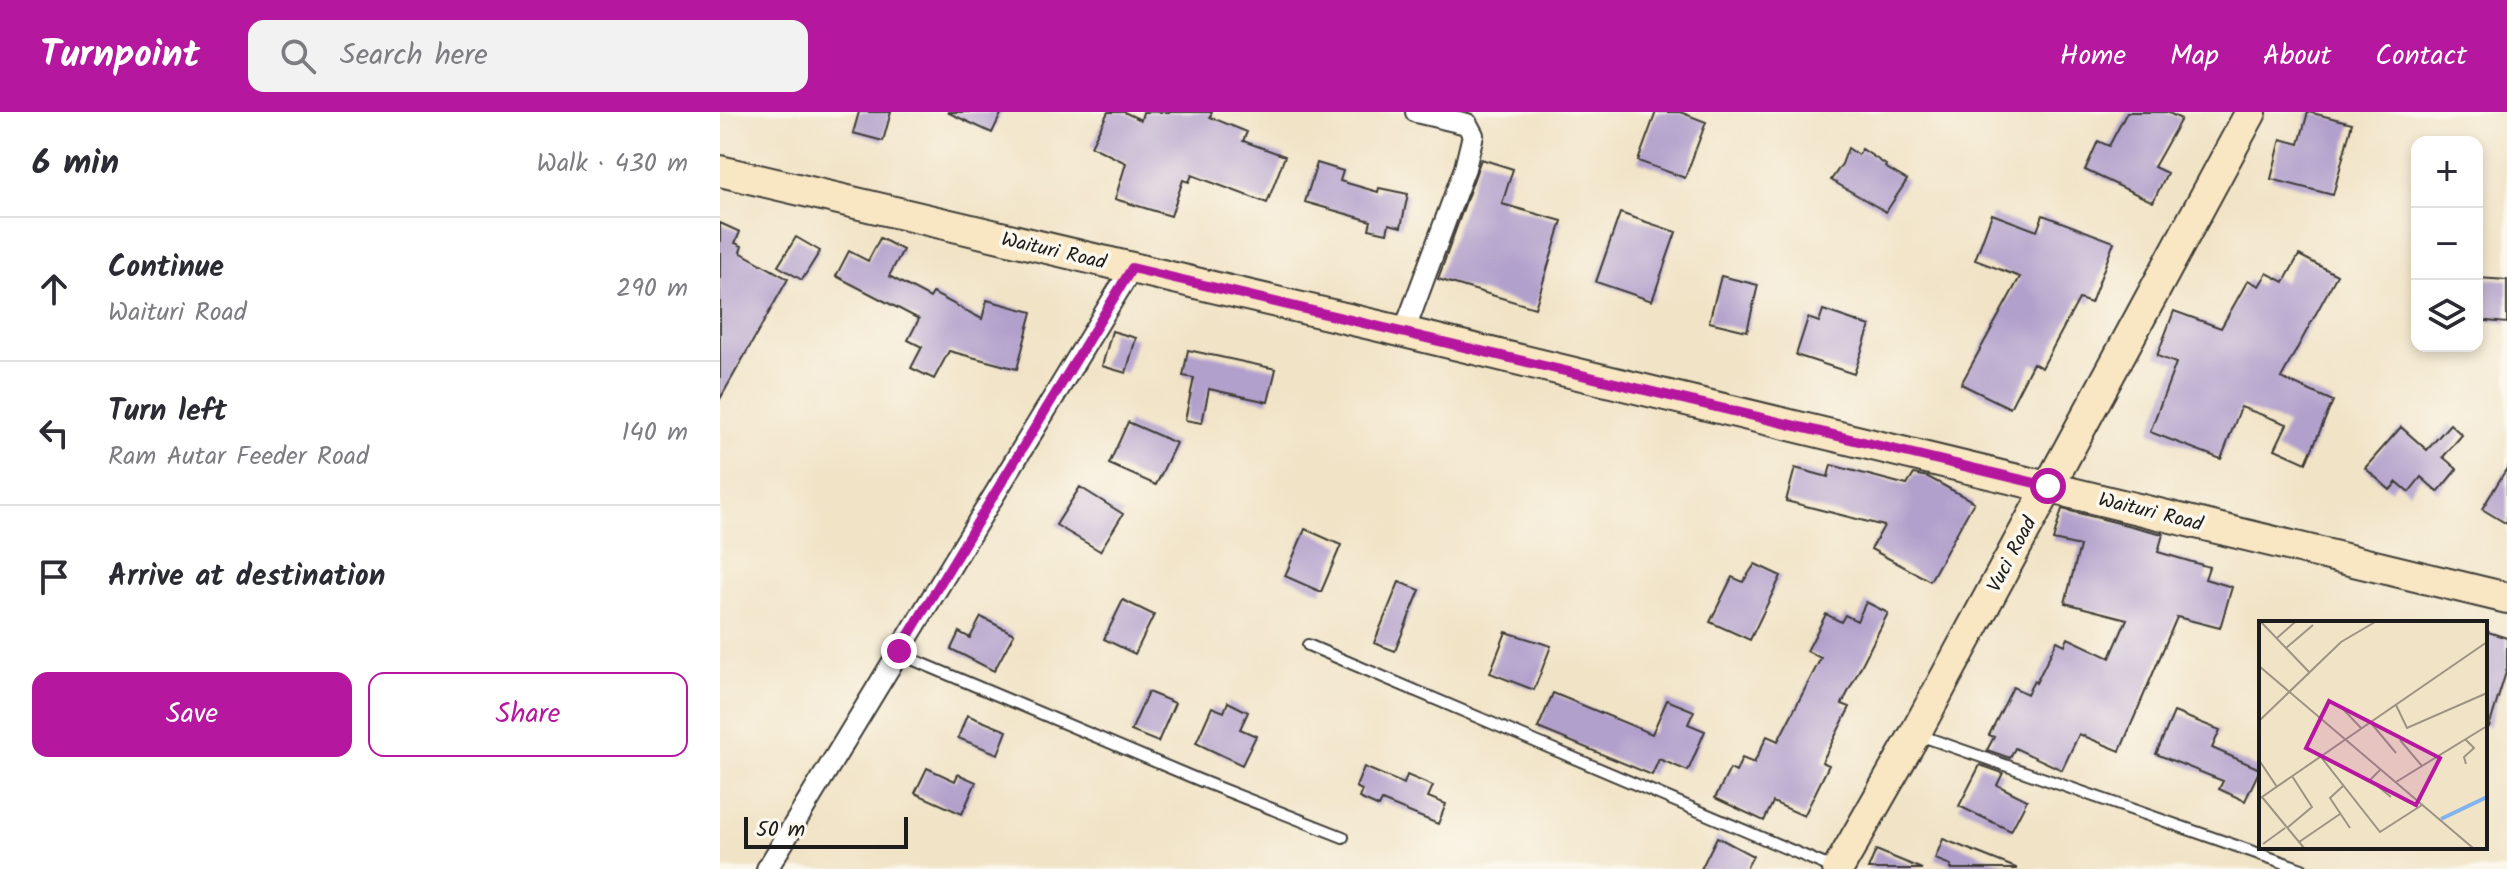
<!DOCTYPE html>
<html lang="en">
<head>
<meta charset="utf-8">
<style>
	body { margin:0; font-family:Kalam,sans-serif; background:#f2f2f3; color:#2b2b33 }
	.controls { position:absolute; right:24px; top:24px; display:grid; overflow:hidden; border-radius:16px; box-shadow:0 4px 12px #0003 }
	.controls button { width:72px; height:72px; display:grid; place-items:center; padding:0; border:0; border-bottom:2px solid #e1e1e2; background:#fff; color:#2b2b33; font:40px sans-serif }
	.scale { position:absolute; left:24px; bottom:20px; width:164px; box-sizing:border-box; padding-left:8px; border:4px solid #1c1c1c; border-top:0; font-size:22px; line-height:28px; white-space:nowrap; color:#1c1c1c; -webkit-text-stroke:6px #fbf7ec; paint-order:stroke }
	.stop { position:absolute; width:24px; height:24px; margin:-18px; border:6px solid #b5179e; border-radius:50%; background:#fff }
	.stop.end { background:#b5179e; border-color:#fff; box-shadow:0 2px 8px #0008 }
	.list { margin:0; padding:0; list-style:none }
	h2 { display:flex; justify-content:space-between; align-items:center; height:104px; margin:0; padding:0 32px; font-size:34px }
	h2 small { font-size:26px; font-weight:400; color:#7c7c81 }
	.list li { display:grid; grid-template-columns:52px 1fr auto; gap:24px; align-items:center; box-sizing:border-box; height:144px; padding:0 32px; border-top:2px solid #e1e1e2 }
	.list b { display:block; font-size:30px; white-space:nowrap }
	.list p { margin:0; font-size:26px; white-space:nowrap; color:#7c7c81 }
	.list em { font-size:26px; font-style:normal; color:#7c7c81 }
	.actions { display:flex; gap:16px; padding:24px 32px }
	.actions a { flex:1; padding:18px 0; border:2px solid #b5179e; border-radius:16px; text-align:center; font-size:28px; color:#b5179e }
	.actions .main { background:#b5179e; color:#fff }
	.icon { flex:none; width:44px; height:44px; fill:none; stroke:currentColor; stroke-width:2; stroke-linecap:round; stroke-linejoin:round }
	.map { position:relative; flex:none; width:1787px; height:757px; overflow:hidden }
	header { display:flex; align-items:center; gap:48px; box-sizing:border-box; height:112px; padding:0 40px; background:#b5179e; color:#fff }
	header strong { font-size:38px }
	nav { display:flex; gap:44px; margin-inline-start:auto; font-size:28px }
	.search { width:560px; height:72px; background:#f2f2f3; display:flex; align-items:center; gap:20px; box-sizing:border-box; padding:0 28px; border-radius:16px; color:#7c7c81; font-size:30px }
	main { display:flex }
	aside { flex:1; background:#fff }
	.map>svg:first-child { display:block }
	.building { fill:#b2a0cc }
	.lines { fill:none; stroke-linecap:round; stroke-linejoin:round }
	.lane-casing { stroke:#3c3a36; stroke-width:14 }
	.street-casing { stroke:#3c3a36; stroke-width:24 }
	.secondary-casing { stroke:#3c3a36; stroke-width:34 }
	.lane { stroke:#fff; stroke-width:10 }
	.street { stroke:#fff; stroke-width:20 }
	.secondary { stroke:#f9e7c3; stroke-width:30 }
	.route { stroke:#b5179e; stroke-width:10 }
	.labels { text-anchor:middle; stroke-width:7; stroke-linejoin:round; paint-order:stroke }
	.street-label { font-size:20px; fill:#1c1c1c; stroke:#fbf7ec }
	.inset-river { fill:none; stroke:#81b4ee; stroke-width:4 }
	.inset-road { fill:none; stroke:#9c9382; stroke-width:2 }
	.view { fill:#b5179e; fill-opacity:0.15; stroke:#b5179e; stroke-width:4 }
	.inset-edge { fill:none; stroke:#1c1c1c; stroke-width:4 }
</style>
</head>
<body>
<header>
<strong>Turnpoint</strong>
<div class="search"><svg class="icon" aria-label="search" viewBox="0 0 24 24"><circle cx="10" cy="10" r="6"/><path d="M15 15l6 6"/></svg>Search here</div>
<nav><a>Home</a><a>Map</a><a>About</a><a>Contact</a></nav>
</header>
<main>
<aside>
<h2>6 min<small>Walk · 430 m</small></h2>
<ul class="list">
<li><svg class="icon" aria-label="ahead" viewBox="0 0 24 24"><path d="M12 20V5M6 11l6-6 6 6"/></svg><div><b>Continue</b><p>Waituri Road</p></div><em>290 m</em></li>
<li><svg class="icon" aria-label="left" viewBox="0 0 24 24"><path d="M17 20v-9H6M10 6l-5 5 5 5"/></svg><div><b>Turn left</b><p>Ram Autar Feeder Road</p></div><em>140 m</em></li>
<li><svg class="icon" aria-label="arrive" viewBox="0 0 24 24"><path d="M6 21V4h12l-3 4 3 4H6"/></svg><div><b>Arrive at destination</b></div></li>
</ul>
<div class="actions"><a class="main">Save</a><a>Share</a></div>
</aside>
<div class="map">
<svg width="1787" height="757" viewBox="0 0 1787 757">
	<rect width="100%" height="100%" fill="#fbf7ec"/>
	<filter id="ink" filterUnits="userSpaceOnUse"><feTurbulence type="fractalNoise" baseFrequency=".0125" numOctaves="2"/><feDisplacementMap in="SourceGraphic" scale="16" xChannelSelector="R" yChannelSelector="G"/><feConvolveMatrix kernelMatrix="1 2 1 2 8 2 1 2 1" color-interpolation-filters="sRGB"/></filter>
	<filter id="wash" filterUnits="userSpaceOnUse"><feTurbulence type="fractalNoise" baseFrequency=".006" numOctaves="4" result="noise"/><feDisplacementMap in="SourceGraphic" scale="32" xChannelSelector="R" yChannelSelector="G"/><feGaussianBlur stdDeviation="1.8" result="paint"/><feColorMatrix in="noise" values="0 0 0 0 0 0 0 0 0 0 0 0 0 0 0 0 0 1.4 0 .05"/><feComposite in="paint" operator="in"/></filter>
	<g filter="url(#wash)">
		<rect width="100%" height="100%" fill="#f1e3c6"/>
		<g id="blocks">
			<path class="building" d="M139,0H171L163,29L133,21Z
				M227,0H282L272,21Z
				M388,0H404L421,8L423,0H492L490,5L527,20L523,29L565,44L547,91L472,63L469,70L463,68L451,104L395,87L406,51L371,34Z
				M936,0H960L986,10L965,66L918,49Z
				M1407,0H1447L1461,7L1434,55L1447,61L1433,90L1365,58L1378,29L1389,34Z
				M1588,0L1632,11L1613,83L1551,67L1561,27L1579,32Z
				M1128,36L1138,43L1142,37L1166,53L1165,55L1187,68L1166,100L1111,68L1122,52Z
				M761,47L793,57L782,92L842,109L815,196L718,167Z
				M597,51L623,59L620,69L658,80L659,76L688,82L681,115L669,112L667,121L649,117L651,109L585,90Z
				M900,101L956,120L932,189L876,170Z
				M1272,102L1317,119L1323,103L1394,130L1371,191L1359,187L1322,256L1313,251L1290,296L1241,272L1300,165L1255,148Z
				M0,111L20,120L15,131L22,134L20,140L68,167L0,287Z
				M76,125L100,139L82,168L58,154Z
				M160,126L183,138L169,164L210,186L213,181L262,207L267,188L312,200L297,257L229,239L214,267L191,256L202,235L188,228L199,207L116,164L129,139L148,149Z
				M1579,143L1617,163L1561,266L1613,289L1586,351L1555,337L1567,312L1521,295L1501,347L1430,320L1456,251L1437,244L1454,199L1501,216L1528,168L1539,174L1547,161L1564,170Z
				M1001,164L1038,173L1027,219L989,210Z
				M1757,166L1787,168V211L1757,208Z
				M1103,198L1150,214L1134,262L1076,243L1088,206L1099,210Z
				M392,219L416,226L406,261L382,254Z
				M468,238L556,257L548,290L489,277L482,311L465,308L474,266L463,264Z
				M408,310L456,331L436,373L389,352Z
				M1730,312L1742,323L1723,345L1737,357L1718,380L1701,365L1689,380L1677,370L1670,378L1645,356L1681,315L1707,338Z
				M1111,353L1187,373L1194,362L1208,365L1254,390L1210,469L1151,437L1164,414L1066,389L1075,356L1108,365Z
				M1787,356V412L1762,397Z
				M360,375L403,402L380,439L336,413Z
				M1342,397L1443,422L1438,440L1489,455L1485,467L1512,475L1500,516L1457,505L1400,639L1359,622L1342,658L1295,636L1290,646L1267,638L1274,625L1269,623L1293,575L1307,582L1314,569L1316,571L1337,529L1345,533L1348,526L1390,546L1407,507L1345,491L1360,434L1333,428Z
				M585,417L621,433L601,480L565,464Z
				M1035,452L1061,464L1030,528L990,510L1012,465L1023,470Z
				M679,470L700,478L675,539L654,531Z
				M403,488L434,503L415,542L384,527Z
				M1146,490L1168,501L1122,592L1130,595L1102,650L1109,653L1084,704L1053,690L1044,709L995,686L1010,657L1016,660L1022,646L1034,651L1047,624L1058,629L1101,546L1087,539L1106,502L1121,510L1125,503L1137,509Z
				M261,505L294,522L274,559L231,537L239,520L250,526Z
				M1765,519L1787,526V557L1769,615L1765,614Z
				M786,520L831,534L814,578L770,561Z
				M428,580L455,591L438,630L411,619Z
				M833,581L932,622L947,588L974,599L968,612L985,619L968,659L939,647L932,663L818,616Z
				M508,590L528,600L520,617L536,624L522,653L476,631L492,595L504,600Z
				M1454,600L1500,618L1492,636L1540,657L1525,689L1499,677L1503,669L1436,642Z
				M247,603L287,619L278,642L238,626Z
				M1260,653L1283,661L1277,673L1307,688L1291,719L1239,694Z
				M644,655L684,672L687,663L713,674L708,685L726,692L718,712L662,689L659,695L639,686L642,678L636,675Z
				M207,656L235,669L238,662L256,670L242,702L195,681Z
				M997,725L1033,744L1026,757H981Z
				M1223,727L1296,756V757H1230L1231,753L1215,747Z
				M1156,738L1202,757H1148Z"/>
		</g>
	</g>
	<g filter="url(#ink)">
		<use href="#blocks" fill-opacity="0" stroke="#3c3a36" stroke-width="2"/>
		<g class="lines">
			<g class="lane-casing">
				<path id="lane" d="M588,533L1115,757
					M179,539L194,548L479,668L623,725
					M1199,623L1582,757"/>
			</g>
			<g class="street-casing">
				<path id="street" d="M684,220L745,56L753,23L747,12L696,0
					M47,757L412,156"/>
			</g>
			<g class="secondary-casing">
				<path id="secondary" d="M0,59L684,220L1787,486
					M1118,757L1195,622L1531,0"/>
			</g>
			<use href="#lane" class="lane"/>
			<use href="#street" class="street"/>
			<use href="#secondary" class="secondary"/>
		</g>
	</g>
	<g class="lines" filter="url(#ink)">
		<path class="route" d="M179,539L412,156L1328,374"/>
	</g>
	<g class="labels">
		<g class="street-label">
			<text transform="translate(334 138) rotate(13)" y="7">Waituri Road</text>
			<text transform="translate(1431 399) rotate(14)" y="7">Waituri Road</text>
			<text transform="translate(1291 442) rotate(-62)" y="7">Vuci Road</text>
		</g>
	</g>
	<g transform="translate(1539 509)">
		<rect width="228" height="228" fill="#f1e3c6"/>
		<path class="inset-river" d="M182,198L228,176"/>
		<path class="inset-road" d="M2,1L51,52M18,17L36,1M27,27L54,4M0,45L214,227M137,84L148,107L228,72M83,87L103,108M0,100L82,21L116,1M112,102L137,132M206,118L215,127L205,136L207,143M141,119L163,145M62,136L121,211L163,184M0,139L18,166M122,148L111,159L132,176M137,161L228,105M84,165L71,177L91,207M3,176L45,227M0,178L228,21M28,207L53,186L33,155M40,221L81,193M4,223L26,207"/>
		<path class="view" d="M70,80L181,137L157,184L47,127Z"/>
		<rect width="228" height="228" class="inset-edge"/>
	</g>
</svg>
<div class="controls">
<button>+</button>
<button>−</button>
<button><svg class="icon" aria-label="layers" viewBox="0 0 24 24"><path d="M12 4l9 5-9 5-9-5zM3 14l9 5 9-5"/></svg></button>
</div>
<div class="scale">50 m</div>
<div class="stop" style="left:1328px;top:374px"></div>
<div class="stop end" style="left:179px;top:539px"></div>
</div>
</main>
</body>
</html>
